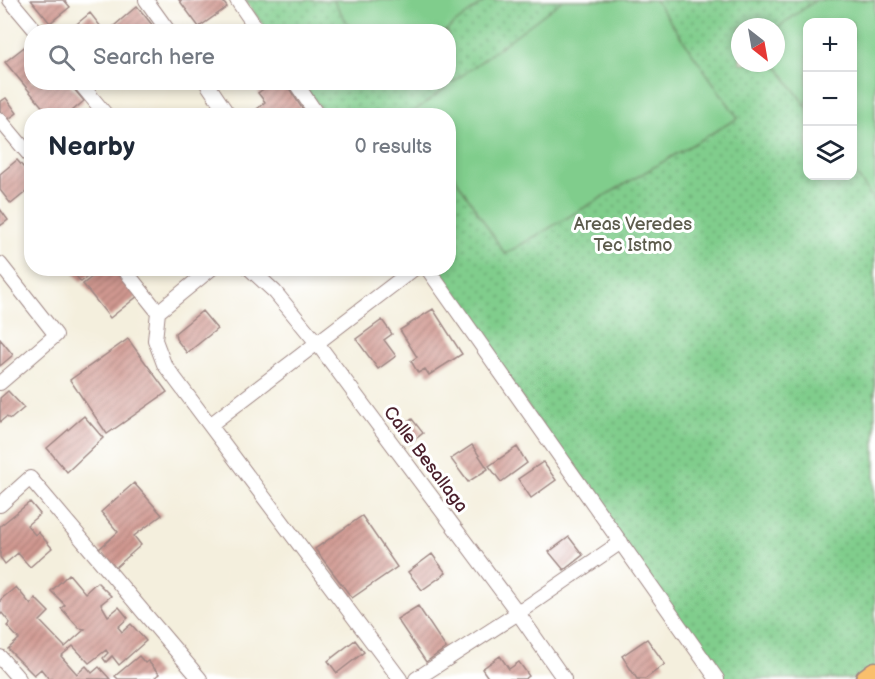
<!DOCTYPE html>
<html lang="en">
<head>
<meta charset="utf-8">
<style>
	body { margin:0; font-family:"Balsamiq Sans",sans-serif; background:#f6f6f7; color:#1f2937 }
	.controls { position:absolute; right:18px; top:18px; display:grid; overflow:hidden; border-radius:12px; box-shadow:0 3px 9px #0003 }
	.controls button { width:54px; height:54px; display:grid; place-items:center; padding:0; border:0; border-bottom:2px solid #e0e1e3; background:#fff; color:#1f2937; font:30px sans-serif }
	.compass { position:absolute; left:731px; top:18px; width:54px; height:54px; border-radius:50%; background:#fff; box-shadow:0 3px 9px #0003; rotate:149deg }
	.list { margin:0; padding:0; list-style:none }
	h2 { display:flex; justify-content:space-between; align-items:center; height:78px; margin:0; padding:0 24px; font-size:26px }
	h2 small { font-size:20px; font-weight:400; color:#747a83 }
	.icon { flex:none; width:33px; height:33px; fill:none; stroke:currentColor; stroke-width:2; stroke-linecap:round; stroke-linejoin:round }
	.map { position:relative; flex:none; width:875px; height:679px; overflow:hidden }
	.search { position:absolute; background:#fff; box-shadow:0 3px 9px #0003; left:24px; top:24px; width:432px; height:66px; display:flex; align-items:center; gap:15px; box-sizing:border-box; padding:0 21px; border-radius:24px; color:#747a83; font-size:22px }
	.panel { position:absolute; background:#fff; box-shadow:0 3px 9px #0003; left:24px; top:108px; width:432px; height:168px; border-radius:24px }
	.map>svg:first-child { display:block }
	.park { fill:url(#park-dots); stroke:#65765c; stroke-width:1.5; fill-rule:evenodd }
	.garden { fill:#80cd8c; stroke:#65765c; stroke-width:1.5 }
	.building { fill:url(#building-hatch) }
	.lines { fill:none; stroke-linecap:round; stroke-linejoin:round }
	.minor-casing { stroke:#9f8784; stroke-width:16 }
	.primary-casing { stroke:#9f8784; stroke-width:25 }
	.minor { stroke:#fff; stroke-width:14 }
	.primary { stroke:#f9bf6d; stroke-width:22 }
	.labels { text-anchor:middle; stroke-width:6; stroke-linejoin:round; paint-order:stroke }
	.park-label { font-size:18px; fill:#5d5c4d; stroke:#fff }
	.street-label { font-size:18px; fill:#4a1f2b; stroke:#fff }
</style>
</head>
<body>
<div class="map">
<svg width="875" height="679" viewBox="0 0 875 679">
	<defs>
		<pattern id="park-dots" width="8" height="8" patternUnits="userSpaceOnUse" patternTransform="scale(1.5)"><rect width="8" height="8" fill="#80cd8c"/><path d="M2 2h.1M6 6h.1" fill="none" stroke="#6ba673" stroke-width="1.8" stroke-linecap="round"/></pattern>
		<pattern id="building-hatch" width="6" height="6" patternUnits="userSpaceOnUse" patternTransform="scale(1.5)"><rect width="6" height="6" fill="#d09890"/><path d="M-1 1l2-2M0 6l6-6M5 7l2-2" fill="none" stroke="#ab7b76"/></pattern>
	</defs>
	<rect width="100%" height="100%" fill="#fff"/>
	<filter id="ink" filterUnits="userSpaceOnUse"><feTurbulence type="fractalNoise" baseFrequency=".0167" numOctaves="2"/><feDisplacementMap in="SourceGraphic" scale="12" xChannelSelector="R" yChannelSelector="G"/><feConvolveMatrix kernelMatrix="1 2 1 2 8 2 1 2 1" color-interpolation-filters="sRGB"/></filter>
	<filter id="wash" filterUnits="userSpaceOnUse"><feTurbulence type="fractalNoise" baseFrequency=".008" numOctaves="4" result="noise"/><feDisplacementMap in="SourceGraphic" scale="24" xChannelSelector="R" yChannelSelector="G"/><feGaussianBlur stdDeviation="1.35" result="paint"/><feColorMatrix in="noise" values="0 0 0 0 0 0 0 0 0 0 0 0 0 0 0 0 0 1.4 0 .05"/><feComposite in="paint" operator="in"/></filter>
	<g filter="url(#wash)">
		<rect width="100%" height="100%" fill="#f4efdd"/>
		<path class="park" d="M245,0H875V672L865,679H718L432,269L448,268V116L325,115L302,83L448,82V32L267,31ZM808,22H852V176H808ZM740,27H776V63H740Z"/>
		<path class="garden" d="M333,0H486L445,31L353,32Z
			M563,0H655L738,118L505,254L449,168L448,116L414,115L412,113Z
			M816,0H875V201L853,170L852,22H808L807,108L775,63L776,29Z"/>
		<g id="blocks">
			<path class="building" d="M31,0H64L70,7L50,23Z
				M179,0H222L227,7L199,27Z
				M137,6L153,26L146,32H107Z
				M90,13L105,32H67Z
				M32,41V82H68L84,101L66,116H50L5,62Z
				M273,82H285L307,116H260L256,110L265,102L258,93Z
				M6,98L17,113L7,120L0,111V102Z
				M17,160L32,177V187L11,204L0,190V174Z
				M0,209L8,220L0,226Z
				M75,268H98L81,282L72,271Z
				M101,268H118L139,295L110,318L83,284L102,269Z
				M433,309L462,354L429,375L425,369L418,373L411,361L417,357L400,330Z
				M202,311L217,329L187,353L176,339L175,333Z
				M382,320L392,334L384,340L396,356L378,369L356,339Z
				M0,339L13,355L0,366Z
				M128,339L167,392L107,434L70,380Z
				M8,391L24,408L11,419L6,417L0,422V398Z
				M84,416L103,438L67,472L47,448Z
				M412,419L423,433L409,444L398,430Z
				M472,445L488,469L468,482L451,459Z
				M517,447L527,463L501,482L489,466Z
				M543,462L556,480L531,498L518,479Z
				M134,483L162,515L134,536L141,545L115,568L99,549L118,532L101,512Z
				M30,502L40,514L27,525L35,535L38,532L52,548L30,567L18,553L5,564L0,557V550L1,548L0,547V526Z
				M362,516L397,567L352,598L315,549Z
				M569,537L583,555L564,570L549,552Z
				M432,554L446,573L422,590L408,572Z
				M69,574L85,593L97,582L111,596L101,604L108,616L119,607L128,618L118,627L122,632L131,624L146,641L119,665L112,656L106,662L103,658L108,653L106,650L89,663L73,646L61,656L77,674L86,666L92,673L99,667L110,679H49L41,669L34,675L8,649L19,639L7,626L10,623L2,613L0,615V600L16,587L31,605L35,598L49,612L40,621L65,647L85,629L79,628L61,608L65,605L51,591Z
				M418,606L446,648L426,662L397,619Z
				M647,639L665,664L645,679H637L622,656Z
				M355,640L364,652L337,673L328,661Z
				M139,656L145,663L148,661L159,674L153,679H118L115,676Z
				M500,656L509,669L519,662L529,676L525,679H489L482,669Z"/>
		</g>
	</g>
	<g filter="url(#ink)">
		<use href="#blocks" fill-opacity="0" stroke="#9f8784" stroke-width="1.5"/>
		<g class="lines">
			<g class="minor-casing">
				<path id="minor" d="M10,0L37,32
					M146,0L169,32
					M237,0L259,32
					M79,82L107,116
					M206,82L229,116
					M295,82L318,116
					M0,120L32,158
					M0,264L56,335L0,383
					M123,268L158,312
					M212,268L158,312L155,340L164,364L400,679
					M249,268L275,292L317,343L518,613L564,679
					M427,268L717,679
					M210,425L415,268
					M0,505L30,478L200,679
					M0,657L19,679
					M416,679L518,613L621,542"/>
			</g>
			<g class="primary-casing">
				<path id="primary" d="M867,679L875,673"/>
			</g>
			<use href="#minor" class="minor"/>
			<use href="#primary" class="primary"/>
		</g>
	</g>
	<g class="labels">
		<g class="park-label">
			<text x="633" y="230">Areas Veredes<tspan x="633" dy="21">Tec Istmo</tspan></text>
		</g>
		<g class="street-label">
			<text transform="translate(426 459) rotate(53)" y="6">Calle Besallaga</text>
		</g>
	</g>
</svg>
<div class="controls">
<button>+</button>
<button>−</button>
<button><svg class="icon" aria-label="layers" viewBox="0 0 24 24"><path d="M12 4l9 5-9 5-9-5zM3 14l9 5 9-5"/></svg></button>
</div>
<svg class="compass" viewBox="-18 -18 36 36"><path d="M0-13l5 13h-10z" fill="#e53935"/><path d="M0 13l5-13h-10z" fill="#747a83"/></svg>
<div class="search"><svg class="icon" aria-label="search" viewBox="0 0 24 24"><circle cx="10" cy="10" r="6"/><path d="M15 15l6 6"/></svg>Search here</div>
<section class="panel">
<h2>Nearby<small>0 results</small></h2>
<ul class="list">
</ul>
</section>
</div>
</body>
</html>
